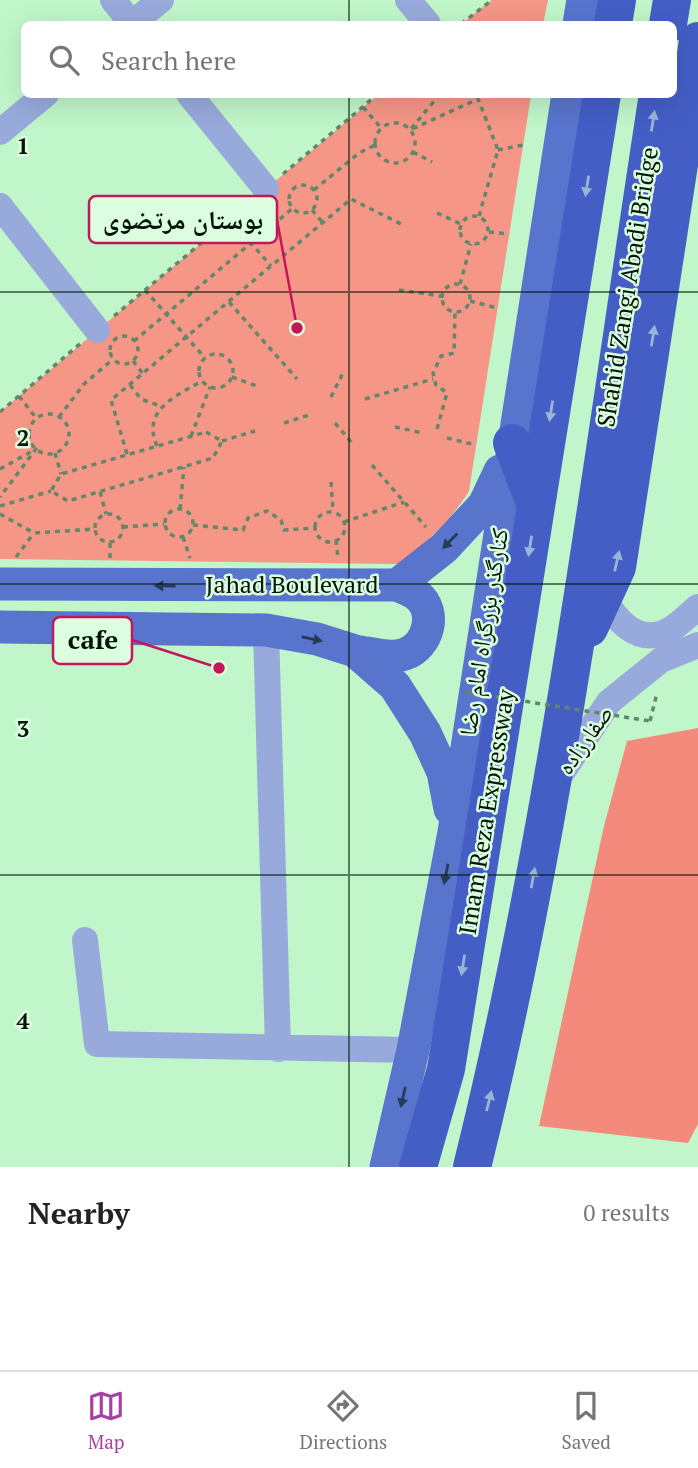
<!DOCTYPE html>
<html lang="en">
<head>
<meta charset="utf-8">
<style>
	body { margin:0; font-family:"PT Serif","Noto Naskh Arabic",serif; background:#f2f2f2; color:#222 }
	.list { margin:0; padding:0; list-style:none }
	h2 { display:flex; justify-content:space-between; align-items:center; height:91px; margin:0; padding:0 28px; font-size:30px }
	h2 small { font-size:23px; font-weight:400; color:#767676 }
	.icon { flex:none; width:38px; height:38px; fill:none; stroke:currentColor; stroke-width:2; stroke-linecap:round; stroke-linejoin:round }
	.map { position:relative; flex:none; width:698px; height:1167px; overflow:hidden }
	.search { position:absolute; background:#fff; box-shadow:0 7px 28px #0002; left:21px; right:21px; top:21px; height:77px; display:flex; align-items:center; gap:18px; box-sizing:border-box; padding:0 24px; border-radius:10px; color:#767676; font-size:26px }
	.sheet { height:203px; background:#fff }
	nav { display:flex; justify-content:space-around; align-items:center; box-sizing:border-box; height:98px; border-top:2px solid #e0e0e0; background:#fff; font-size:19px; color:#767676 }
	nav a { display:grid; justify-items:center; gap:4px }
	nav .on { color:#a840a4 }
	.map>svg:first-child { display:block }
	.green { fill:#f59687 }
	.forest { fill:#f48a7b }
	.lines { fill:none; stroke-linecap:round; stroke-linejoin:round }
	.path { stroke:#638769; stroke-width:3.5; stroke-dasharray:5 5; stroke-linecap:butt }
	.minor { stroke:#98aadb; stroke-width:26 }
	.major { stroke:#5974cd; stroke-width:33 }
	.highway { stroke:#445ec6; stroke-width:38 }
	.path-bridge { stroke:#638769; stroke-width:3.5; stroke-dasharray:5 5; stroke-linecap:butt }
	.oneway { fill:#98b5d5 }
	.oneway2 { fill:#253b56 }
	.grid { fill:none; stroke:#031506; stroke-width:2; stroke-opacity:0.55 }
	.labels { text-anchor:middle; stroke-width:5; stroke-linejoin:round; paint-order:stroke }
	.street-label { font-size:24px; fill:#031506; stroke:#ddfde1 }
	.grid-label { font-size:23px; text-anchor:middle; font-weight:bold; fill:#031506; stroke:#ddfde1; stroke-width:5; stroke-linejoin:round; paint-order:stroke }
	.leader { fill:none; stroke:#c2185b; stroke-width:2.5 }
	.callout-dot { fill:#c2185b; stroke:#ddfde1; stroke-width:2.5 }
	.callout { fill:#ddfde1; stroke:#c2185b; stroke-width:2.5 }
	.callout-label { font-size:26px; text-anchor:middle; font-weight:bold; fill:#031506 }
</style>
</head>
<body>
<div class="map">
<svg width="698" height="1167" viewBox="0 0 698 1167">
	<rect width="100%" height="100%" fill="#c0f6c9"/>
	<path class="green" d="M492,0H548L543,24H461Z
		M378,95H531L469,491C450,522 427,542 399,564L0,559V412Z"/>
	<path class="forest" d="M698,728V1124L688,1143L539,1126L604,826L627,741Z"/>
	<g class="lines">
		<path class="path" d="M461,24L492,0
			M440,94L410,130L478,99L498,150L479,216
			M363,107L382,129
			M375 143a20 20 0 1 1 40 0a20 20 0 1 1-40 0Z
			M498,150L523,145
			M413,152L432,162
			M283,174L378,94
			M289 199a14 14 0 1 1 28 0a14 14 0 1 1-28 0Z
			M314,190L359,153L375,145
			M312,210L323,223
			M437,213L461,224
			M460 230a14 14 0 1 1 28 0a14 14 0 1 1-28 0Z
			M230,219L271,266
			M489,232L509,234
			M442 298a14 14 0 1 1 28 0a14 14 0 1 1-28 0Z
			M460,284L471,244
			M145,290L205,358
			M399,290L441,296
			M470,301L497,308
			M229,302L297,379
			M114,316L248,204
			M110 350a14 14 0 1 1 28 0a14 14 0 1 1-28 0Z
			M134,341L293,208
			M199 371a17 17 0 1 1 34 0a17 17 0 1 1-34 0Z
			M133,361L143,374
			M232,377L257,386
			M130,385L141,399L160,406
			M19,396L36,418
			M331,397L343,373
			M365,399L433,379
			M0,412L81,343
			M29 434a20 20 0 1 1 40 0a20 20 0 1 1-40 0Z
			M59,417L84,384L112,360
			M284,423L309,415
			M335,423L352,443
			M395,427L423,433
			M437,429L447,393L436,385L433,373L441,356L454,353L455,312
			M206,432L222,441L213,458L68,501L51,491L61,474Z
			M191,436L210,387
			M447,438L476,445
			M222,441L255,431
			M157,446C141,410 176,396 202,381
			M55,453L61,474
			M127,454L111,400L351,199L401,224
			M372,465L426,527
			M0,469L36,449L0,497
			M331,482L333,511
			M100,492L106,514
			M0,506L51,491
			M165 523a14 14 0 1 1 28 0a14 14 0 1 1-28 0Z
			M180,509L184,467
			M315 527a15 15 0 1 1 30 0a15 15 0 1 1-30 0Z
			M95 528a14 14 0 1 1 28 0a14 14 0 1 1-28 0Z
			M0,514L34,533L95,529
			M344,522L404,502
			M193,525L243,530L248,518L267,511L281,520L284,530L314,528
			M123,527L164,524
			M183,537L190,558
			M336,540L338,559
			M110,543V558
			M16,557L34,533
			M650,721L657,693"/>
		<path class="minor" d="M113,0L132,24
			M408,0L428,24
			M131,24L161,0
			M189,94L266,189
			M0,132L46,94
			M0,206L97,330
			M603,597C615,618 634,643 663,633C675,629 688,615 698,607
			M266,630L278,1049
			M559,777L609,702L661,660L698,645
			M85,940L97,1044L413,1050"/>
		<path class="major" d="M579,24L583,0
			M0,584L397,585L444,548L484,505L500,471
			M0,627L266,630L317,639L355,651L395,686L425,733L443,772L450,809
			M355,651C371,653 390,660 405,654C428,646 438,612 417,595C412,591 403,588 397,585
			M386,1167L413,1050L454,832L568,94"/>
		<path class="highway" d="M613,24L617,0
			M668,24L672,0
			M512,443L535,503
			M589,628L617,567L698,41
			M418,1167L446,1069L602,94
			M472,1167C559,817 603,451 658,94"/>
		<path class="path-bridge" d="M466,692L650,721"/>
	</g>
	<defs><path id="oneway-solid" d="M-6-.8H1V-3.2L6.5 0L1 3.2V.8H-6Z" transform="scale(1.75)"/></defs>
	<g class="oneway">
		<use href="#oneway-solid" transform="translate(653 121) rotate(-81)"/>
		<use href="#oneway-solid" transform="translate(587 186) rotate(99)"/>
		<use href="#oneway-solid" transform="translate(653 336) rotate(-81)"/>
		<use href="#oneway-solid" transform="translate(551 411) rotate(99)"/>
		<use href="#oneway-solid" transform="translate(530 546) rotate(99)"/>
		<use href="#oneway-solid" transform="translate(617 561) rotate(-77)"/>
		<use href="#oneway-solid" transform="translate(533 878) rotate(-80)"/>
		<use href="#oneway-solid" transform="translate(463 965) rotate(99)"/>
		<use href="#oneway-solid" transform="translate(489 1101) rotate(-76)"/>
	</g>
	<g class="oneway2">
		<use href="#oneway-solid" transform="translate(450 541) rotate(134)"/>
		<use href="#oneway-solid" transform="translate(165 586) rotate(-179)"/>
		<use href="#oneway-solid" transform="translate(312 639) rotate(12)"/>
		<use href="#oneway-solid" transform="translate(446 874) rotate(101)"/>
		<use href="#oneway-solid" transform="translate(403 1097) rotate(103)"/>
	</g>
	<path class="grid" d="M349,0V24M349,94V1167M0,292H698M0,584H698M0,875H698"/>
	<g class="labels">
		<g class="street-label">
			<text transform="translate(628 287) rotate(-81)" y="8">Shahid Zangi Abadi Bridge</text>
			<text x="292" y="593">Jahad Boulevard</text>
			<text transform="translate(484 632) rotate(-81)" y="8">کنارگذر بزرگراه امام رضا</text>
			<text transform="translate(585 740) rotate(-55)" y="8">صفارزاده</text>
			<text transform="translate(487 812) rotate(-81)" y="8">Imam Reza Expressway</text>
		</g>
	</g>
	<g class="grid-label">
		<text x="23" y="154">1</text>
		<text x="23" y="446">2</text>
		<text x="23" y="737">3</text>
		<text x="23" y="1029">4</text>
	</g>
	<path class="leader" d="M297 328L277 220M219 668L132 640"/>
	<g class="callout-dot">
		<circle cx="297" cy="328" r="7"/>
		<circle cx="219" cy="668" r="7"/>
	</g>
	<g class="callout">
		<rect x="89" y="196" width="188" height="47" rx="7"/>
		<rect x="53" y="617" width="79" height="47" rx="7"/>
	</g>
	<g class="callout-label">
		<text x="183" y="229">بوستان مرتضوی</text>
		<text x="93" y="649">cafe</text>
	</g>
</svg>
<div class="search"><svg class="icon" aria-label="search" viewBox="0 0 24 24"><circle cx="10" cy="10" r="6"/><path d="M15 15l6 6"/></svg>Search here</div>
</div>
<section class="sheet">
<h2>Nearby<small>0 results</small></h2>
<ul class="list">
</ul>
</section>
<nav>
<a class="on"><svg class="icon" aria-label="map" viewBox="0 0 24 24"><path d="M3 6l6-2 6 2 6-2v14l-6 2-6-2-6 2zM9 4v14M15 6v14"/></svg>Map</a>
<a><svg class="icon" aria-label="directions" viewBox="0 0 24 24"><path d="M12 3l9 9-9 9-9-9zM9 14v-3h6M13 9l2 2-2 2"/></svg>Directions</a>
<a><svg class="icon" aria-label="saved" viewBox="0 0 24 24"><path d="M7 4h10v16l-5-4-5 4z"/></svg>Saved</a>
</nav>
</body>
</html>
